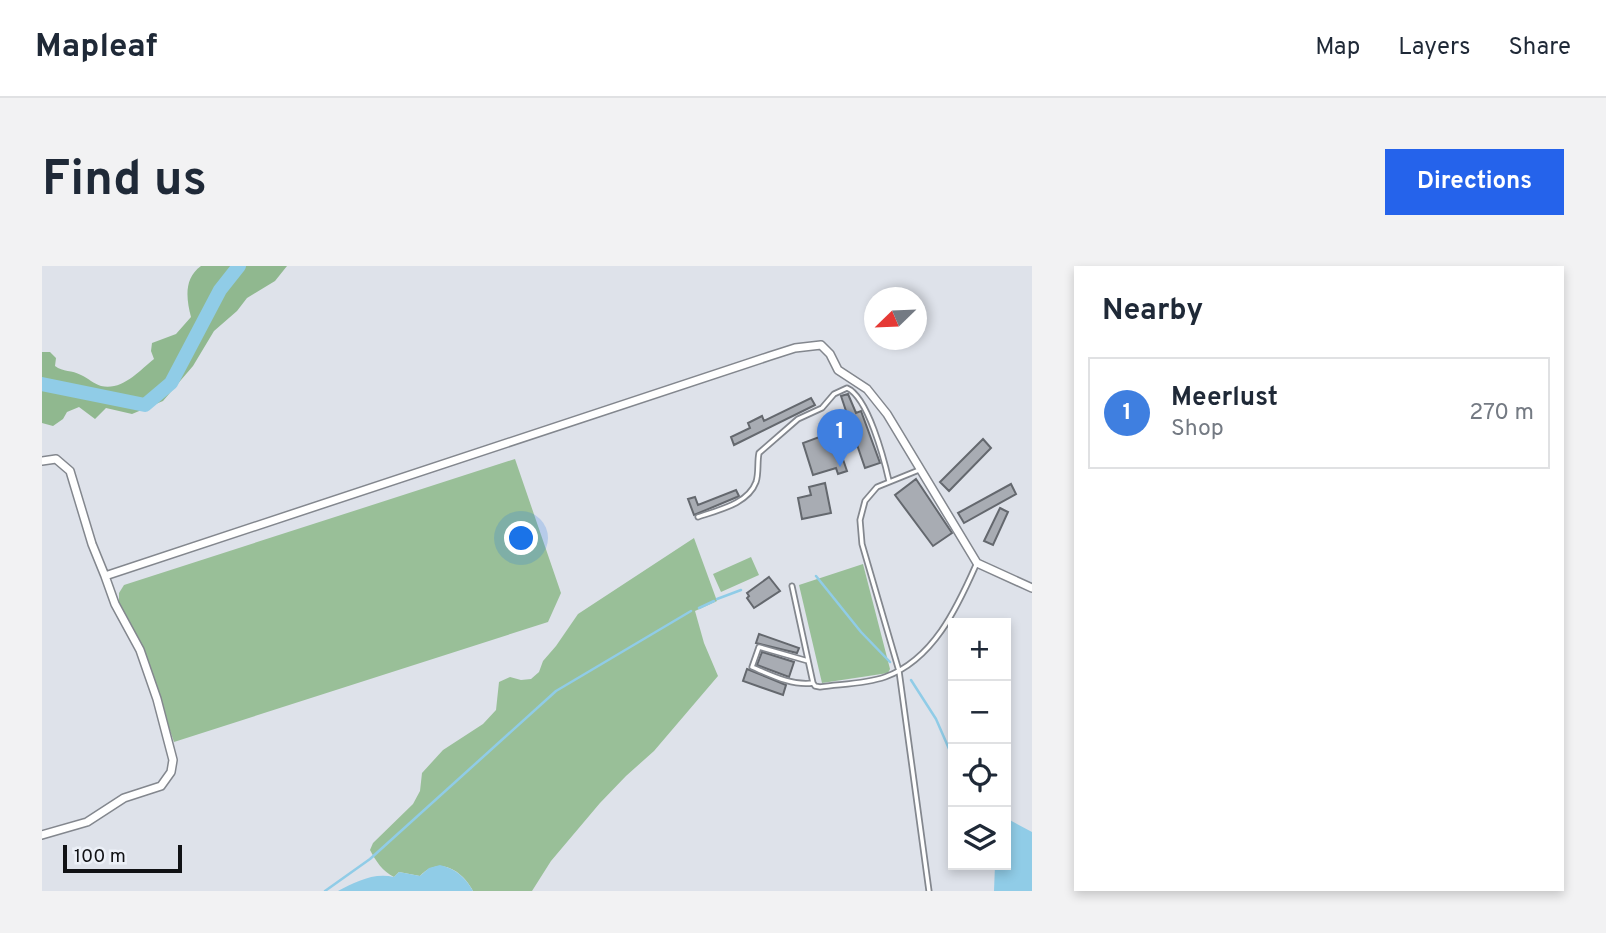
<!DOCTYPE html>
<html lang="en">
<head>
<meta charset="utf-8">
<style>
	body { margin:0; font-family:Overpass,sans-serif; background:#f2f2f3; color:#1f2937 }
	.controls { position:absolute; right:21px; bottom:21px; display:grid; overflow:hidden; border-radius:0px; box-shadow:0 4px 10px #0003 }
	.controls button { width:63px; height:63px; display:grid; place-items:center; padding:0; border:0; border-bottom:2px solid #e0e1e3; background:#fff; color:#1f2937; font:35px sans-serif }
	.compass { position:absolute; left:822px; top:21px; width:63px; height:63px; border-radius:50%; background:#fff; box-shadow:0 4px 10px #0003; rotate:247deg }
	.scale { position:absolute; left:21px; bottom:18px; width:119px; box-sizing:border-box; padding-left:7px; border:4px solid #111215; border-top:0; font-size:19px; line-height:24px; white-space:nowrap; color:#111215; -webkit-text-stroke:5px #ecf0f7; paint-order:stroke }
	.you { position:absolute; left:480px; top:273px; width:24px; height:24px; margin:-18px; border:5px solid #fff; border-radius:50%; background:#1a73e8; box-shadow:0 0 0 10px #1a73e833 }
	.badge { display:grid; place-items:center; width:46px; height:46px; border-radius:50%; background:#2563eb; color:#fff; font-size:23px; font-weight:700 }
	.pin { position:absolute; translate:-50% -58px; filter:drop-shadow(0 2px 4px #0008) }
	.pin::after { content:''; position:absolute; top:37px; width:24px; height:21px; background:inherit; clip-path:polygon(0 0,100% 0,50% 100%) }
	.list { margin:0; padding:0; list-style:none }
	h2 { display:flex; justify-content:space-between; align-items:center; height:91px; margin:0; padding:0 28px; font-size:30px }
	h2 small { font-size:23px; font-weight:400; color:#747a83 }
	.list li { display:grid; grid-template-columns:46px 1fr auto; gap:21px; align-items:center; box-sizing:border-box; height:112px; margin:0 14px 14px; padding:0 14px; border:2px solid #e0e1e3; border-radius:0px }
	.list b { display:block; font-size:26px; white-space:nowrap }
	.list p { margin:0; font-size:23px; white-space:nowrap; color:#747a83 }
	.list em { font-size:23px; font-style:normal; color:#747a83 }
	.icon { flex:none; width:38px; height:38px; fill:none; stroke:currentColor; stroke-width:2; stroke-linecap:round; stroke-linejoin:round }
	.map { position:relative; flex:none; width:990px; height:625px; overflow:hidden; border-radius:0px }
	header { display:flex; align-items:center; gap:42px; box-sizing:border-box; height:98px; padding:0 35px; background:#fff; border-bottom:2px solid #e0e1e3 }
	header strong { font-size:33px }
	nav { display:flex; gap:38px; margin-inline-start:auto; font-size:24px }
	.intro { display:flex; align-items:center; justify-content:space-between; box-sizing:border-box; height:168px; padding:0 42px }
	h1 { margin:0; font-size:49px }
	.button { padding:18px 32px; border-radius:0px; background:#2563eb; color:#fff; font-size:24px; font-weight:700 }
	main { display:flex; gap:42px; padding:0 42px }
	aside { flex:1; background:#fff; border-radius:0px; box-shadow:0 4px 10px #0003 }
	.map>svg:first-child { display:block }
	.green { fill:#99bf98 }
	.forest { fill:#90b88f }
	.water { fill:#90cce7 }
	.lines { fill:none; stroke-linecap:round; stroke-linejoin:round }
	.stream { stroke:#90cce7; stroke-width:2.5 }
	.river { stroke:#90cce7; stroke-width:14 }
	.building { fill:#a8acb3; stroke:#64686e; stroke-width:2 }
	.lane-casing { stroke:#83878e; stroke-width:7 }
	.street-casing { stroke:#83878e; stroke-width:10 }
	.lane { stroke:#fff; stroke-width:3.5 }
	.street { stroke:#fff; stroke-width:7 }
</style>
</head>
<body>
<header>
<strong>Mapleaf</strong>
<nav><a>Map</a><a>Layers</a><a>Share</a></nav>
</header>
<div class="intro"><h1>Find us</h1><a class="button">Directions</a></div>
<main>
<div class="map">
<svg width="990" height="625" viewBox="0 0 990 625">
	<rect width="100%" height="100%" fill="#dee2ea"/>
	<path class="green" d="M473,193L519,327L506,356L132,476L96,372L77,337V327L82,319Z
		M652,272L675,335L653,345L662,377L676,410L612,485L584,510L558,537L509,595L490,625H431C420,604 397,590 378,610L357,606L352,611C341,606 333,594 328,584L331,577L371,538L378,525L380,507L401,484L441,458L454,444L457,416L468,411L479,414L489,413L497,406L501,395L514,380L536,348Z
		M709,291L717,309L679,326L671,308Z
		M821,298L848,403L846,407L780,417L757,319Z"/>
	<path class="forest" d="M159,0H245L233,15L205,32L195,45L172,65L151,100L121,135L90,148L64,142L53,153L37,141L25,146L21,153L11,160L0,157V86H8L14,92L13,100C21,106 30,104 39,109C46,112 52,118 59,120C80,125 97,105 112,93L109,85L110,77L134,68L149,51C144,32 142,12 159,0Z"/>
	<path class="water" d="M964,552L990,566V625H952L953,599H964Z
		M398,599C414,603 423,611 431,625H296C313,616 332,606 352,611L357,606L378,610L387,602Z"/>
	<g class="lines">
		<path class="stream" d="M774,310L819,366L848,396
			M675,333L699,324
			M657,342L672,335
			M869,414L894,453L911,492
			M283,625L328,593L514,425L649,345"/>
		<path class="river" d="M0,118L103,139L129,117L178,24L197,0"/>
	</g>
	<path class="building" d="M806,128L814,147L819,145L838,197L823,202L811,167L794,173L805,205L796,208L794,202L771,209L761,177L783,169L781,162L802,155L801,152L806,151L799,130Z
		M769,132L773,139L692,179L689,171L708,162L706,157L720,150L722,155Z
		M941,173L949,182L907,225L898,216Z
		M874,213L910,267L891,280L853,229Z
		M783,217L789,247L760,253L756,232L769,229L767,221Z
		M969,218L974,228L922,257L916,247Z
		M694,224L697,230L695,231L652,249L646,233L653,231L656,239Z
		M958,242L966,246L951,279L942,275Z
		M727,311L738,325L712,342L705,332L707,330L705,327Z
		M717,368L757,382L755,387L714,377Z
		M720,386L752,396L747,411L715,399Z
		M705,403L744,419L741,429L701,415Z"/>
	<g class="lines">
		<g class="lane-casing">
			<path id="lane" d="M877,204L835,221L823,235L818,254L820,278L857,405L887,625
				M656,251C676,244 706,238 714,216C717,207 715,196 717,187L756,153L780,142L792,128L805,122C826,131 842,193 847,215
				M750,320L771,417L773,420L778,421C799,418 823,418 843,411C891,394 915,342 934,299
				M766,395L717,381L710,401C729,409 750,420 771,417"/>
		</g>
		<g class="street-casing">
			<path id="street" d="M0,195L14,193L28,205L50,278L63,310L728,90L753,82L779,79L788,88L796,104L825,123L845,148L935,297L990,322
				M0,569L45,556L82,532L119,520L129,506L131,494L115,433L98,384L73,338L63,310"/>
		</g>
		<use href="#lane" class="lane"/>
		<use href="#street" class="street"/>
	</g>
</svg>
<div class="controls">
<button>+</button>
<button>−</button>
<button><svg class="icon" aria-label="locate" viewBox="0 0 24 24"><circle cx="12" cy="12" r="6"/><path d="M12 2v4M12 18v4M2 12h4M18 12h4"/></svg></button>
<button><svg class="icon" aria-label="layers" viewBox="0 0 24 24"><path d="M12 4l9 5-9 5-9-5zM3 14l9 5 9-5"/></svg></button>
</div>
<svg class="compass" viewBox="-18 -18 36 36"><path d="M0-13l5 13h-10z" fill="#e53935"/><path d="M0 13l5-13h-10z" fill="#747a83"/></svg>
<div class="scale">100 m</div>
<div class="you"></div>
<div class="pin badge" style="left:798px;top:201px;background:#3f7fe0">1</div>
</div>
<aside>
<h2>Nearby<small></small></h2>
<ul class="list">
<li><span class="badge" style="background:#3f7fe0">1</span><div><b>Meerlust</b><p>Shop</p></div><em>270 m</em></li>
</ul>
</aside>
</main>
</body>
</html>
